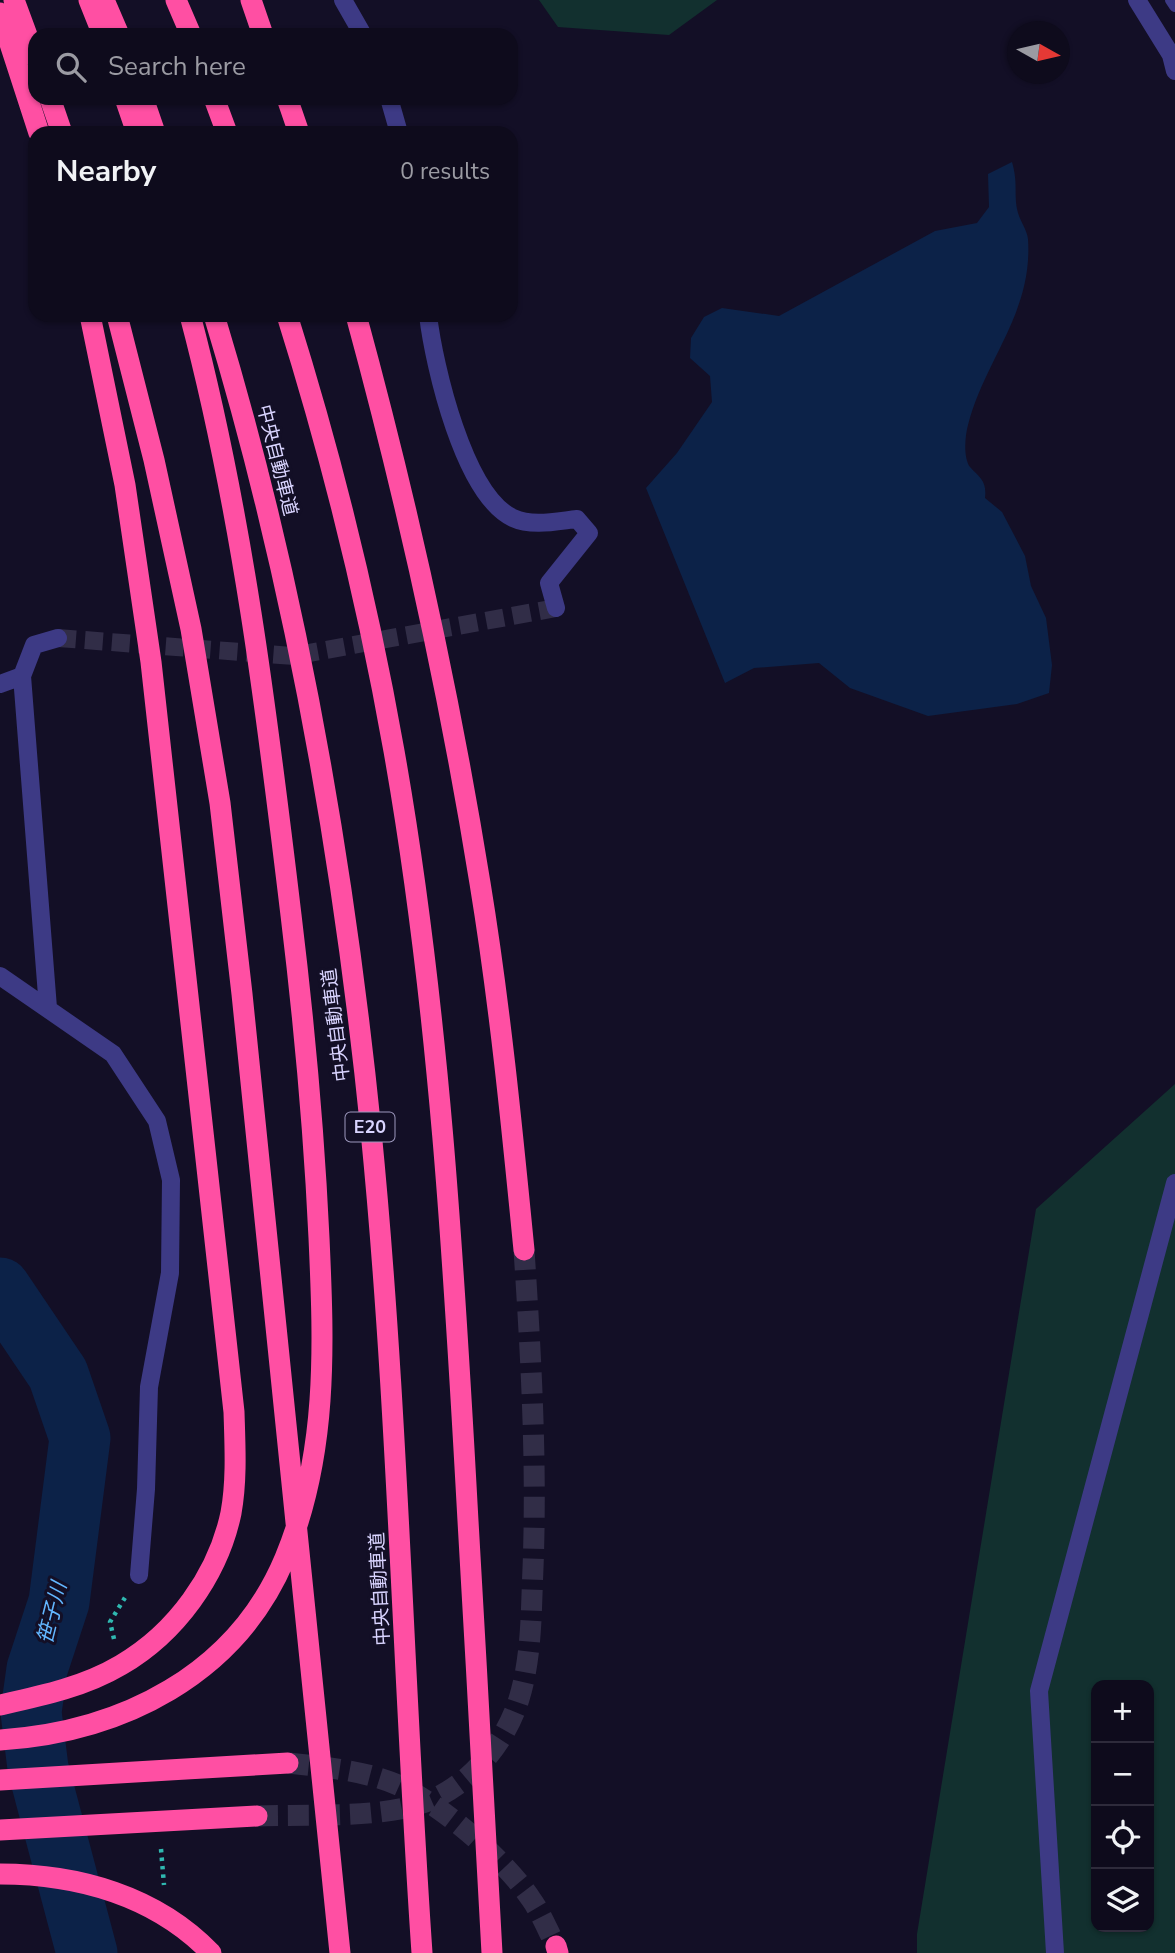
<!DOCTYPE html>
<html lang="en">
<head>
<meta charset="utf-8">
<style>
	body { margin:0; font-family:"Nunito Sans","Noto Sans JP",sans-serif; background:#1c1929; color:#f1f3f6 }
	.controls { position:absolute; right:21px; bottom:21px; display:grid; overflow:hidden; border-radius:14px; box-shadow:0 2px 5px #0004 }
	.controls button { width:63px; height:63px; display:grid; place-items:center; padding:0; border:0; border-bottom:2px solid #2e2b3b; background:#0e0b1c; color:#f1f3f6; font:35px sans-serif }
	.compass { position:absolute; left:1007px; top:21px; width:63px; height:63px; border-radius:50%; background:#0e0b1c; box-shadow:0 2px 5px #0004; rotate:98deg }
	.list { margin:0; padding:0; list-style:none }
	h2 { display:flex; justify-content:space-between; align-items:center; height:91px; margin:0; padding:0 28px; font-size:30px }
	h2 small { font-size:23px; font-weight:400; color:#9b9ba3 }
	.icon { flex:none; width:38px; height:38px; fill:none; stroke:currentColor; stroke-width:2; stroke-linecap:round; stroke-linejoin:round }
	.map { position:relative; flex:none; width:1175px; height:1953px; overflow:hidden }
	.search { position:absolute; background:#0e0b1c; box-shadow:0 2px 5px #0004; left:28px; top:28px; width:490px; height:77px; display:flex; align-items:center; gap:18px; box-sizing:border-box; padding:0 24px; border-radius:21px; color:#9b9ba3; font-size:26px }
	.panel { position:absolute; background:#0e0b1c; box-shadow:0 2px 5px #0004; left:28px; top:126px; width:490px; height:196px; border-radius:21px }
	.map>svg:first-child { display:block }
	.green { fill:#12302f; fill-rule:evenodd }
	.water { fill:#0c2248 }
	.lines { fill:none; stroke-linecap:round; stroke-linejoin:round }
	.river { stroke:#0c2248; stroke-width:61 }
	.minor-tunnel { stroke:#312d47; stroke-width:18; stroke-dasharray:18 9; stroke-linecap:butt }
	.motorway-tunnel { stroke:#312d47; stroke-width:21; stroke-dasharray:21 10; stroke-linecap:butt }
	.path { stroke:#2fb8b0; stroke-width:4.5; stroke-dasharray:3.5 5; stroke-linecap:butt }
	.service { stroke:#3d3a85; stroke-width:12 }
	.minor { stroke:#3d3a85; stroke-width:18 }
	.tertiary { stroke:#3d3a85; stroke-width:18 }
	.motorway { stroke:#ff4fa3; stroke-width:21 }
	.labels { text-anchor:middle; stroke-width:6; stroke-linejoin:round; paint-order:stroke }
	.shield { fill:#130f26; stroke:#9e99be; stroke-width:2 }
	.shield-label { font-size:18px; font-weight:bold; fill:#d9d4ff }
	.street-label { font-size:19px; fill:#d9d4ff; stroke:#130f26 }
	.water-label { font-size:21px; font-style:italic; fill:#62b6ff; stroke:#130f26 }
</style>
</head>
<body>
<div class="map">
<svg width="1175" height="1953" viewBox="0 0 1175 1953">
	<rect width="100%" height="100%" fill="#130f26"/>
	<path class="green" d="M539,0H717L669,35L558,27Z
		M1175,1084V1953H917V1934L1036,1209ZM1096,1685H1149V1927H1096Z"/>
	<path class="water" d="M1012,162C1018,183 1014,191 1017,209C1019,220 1027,229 1028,239C1033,313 985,359 968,425C965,436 963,457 970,467C980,478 987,481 985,498L1002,512L1025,556L1031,586L1046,618L1052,665L1049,693L1017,704L928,716L850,688L819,663L754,668L725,683L646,488L677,453L712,402L710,376L690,358L691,338L704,317L722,308L779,316L935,231L977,223L989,207L988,174Z"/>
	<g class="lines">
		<path class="river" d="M0,1288L58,1374L80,1438L59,1602L37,1669L31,1712L38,1768L87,1953"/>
		<path class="minor-tunnel" d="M58,638L293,656L556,608"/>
		<path class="motorway-tunnel" d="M288,1763C324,1767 363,1770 398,1785C441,1804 505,1860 531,1899C541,1913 548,1931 556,1946
			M257,1816C308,1814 379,1819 426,1802C470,1785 505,1744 519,1699C532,1656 531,1612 533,1568C537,1462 531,1356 524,1250"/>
		<path class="path" d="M114,1639L110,1622L126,1596
			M161,1849L164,1885"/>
		<path class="service" d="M1171,0L1175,6"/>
		<path class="minor" d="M343,0L363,35
			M389,98L399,133
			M428,315C434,366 464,495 513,518C532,527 558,521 577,519L589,533L549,583L556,608
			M22,676L48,1008
			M0,684L22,676L34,645L58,638
			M0,976L113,1054L157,1121L171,1180L170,1273L149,1387L146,1489L139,1575"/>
		<path class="tertiary" d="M1137,0L1171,55L1175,71
			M1055,1953L1039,1691L1175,1183"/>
		<path class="motorway" d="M14,0L35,57
			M89,0L103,35
			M104,0L119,35
			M176,0L191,35
			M251,0L263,35
			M0,13L39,133
			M50,98L62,133
			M125,98L137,133
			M143,98L155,133
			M214,98L227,133
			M287,98L299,133
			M117,315L154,460L191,629L220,803L242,994L340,1953
			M214,315C295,581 343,854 371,1131C398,1404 403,1679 422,1953
			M287,315C332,458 368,604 394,751C439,1005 454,1264 468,1521C476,1665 485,1809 492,1953
			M356,315C407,502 449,691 480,883C500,1005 512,1128 524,1250
			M0,1705C41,1696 84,1687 121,1665C176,1633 218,1575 231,1513C237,1480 235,1445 234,1412L151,662L125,485L90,315
			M0,1740C122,1732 236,1675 285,1558C328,1455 324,1347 319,1238C314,1130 304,1022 291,915C267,714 242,511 190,315
			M0,1780L288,1763
			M0,1830L257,1816
			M0,1874C78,1874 156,1896 211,1953
			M556,1946L558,1953"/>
	</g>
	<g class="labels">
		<rect class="shield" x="345.5" y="1112.5" width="49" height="29" rx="5"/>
		<g class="shield-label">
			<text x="370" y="1133">E20</text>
		</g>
		<g class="street-label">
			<text transform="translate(278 460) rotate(76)" y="7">中央自動車道</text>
			<text transform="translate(335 1025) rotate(-97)" y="7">中央自動車道</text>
			<text transform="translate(379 1589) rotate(-93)" y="7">中央自動車道</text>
		</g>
		<g class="water-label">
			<text transform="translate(52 1613) rotate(-76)" y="7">笹子川</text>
		</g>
	</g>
</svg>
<div class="controls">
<button>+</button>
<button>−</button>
<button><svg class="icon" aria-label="locate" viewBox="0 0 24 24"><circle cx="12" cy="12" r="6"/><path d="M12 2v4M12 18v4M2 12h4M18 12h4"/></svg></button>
<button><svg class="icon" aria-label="layers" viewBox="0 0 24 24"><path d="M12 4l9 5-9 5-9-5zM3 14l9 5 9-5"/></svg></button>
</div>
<svg class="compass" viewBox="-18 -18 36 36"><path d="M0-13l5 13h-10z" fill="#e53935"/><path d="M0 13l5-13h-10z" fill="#9b9ba3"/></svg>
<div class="search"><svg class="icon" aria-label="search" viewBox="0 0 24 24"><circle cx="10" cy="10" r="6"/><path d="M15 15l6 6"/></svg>Search here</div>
<section class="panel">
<h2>Nearby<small>0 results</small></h2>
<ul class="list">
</ul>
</section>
</div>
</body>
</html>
